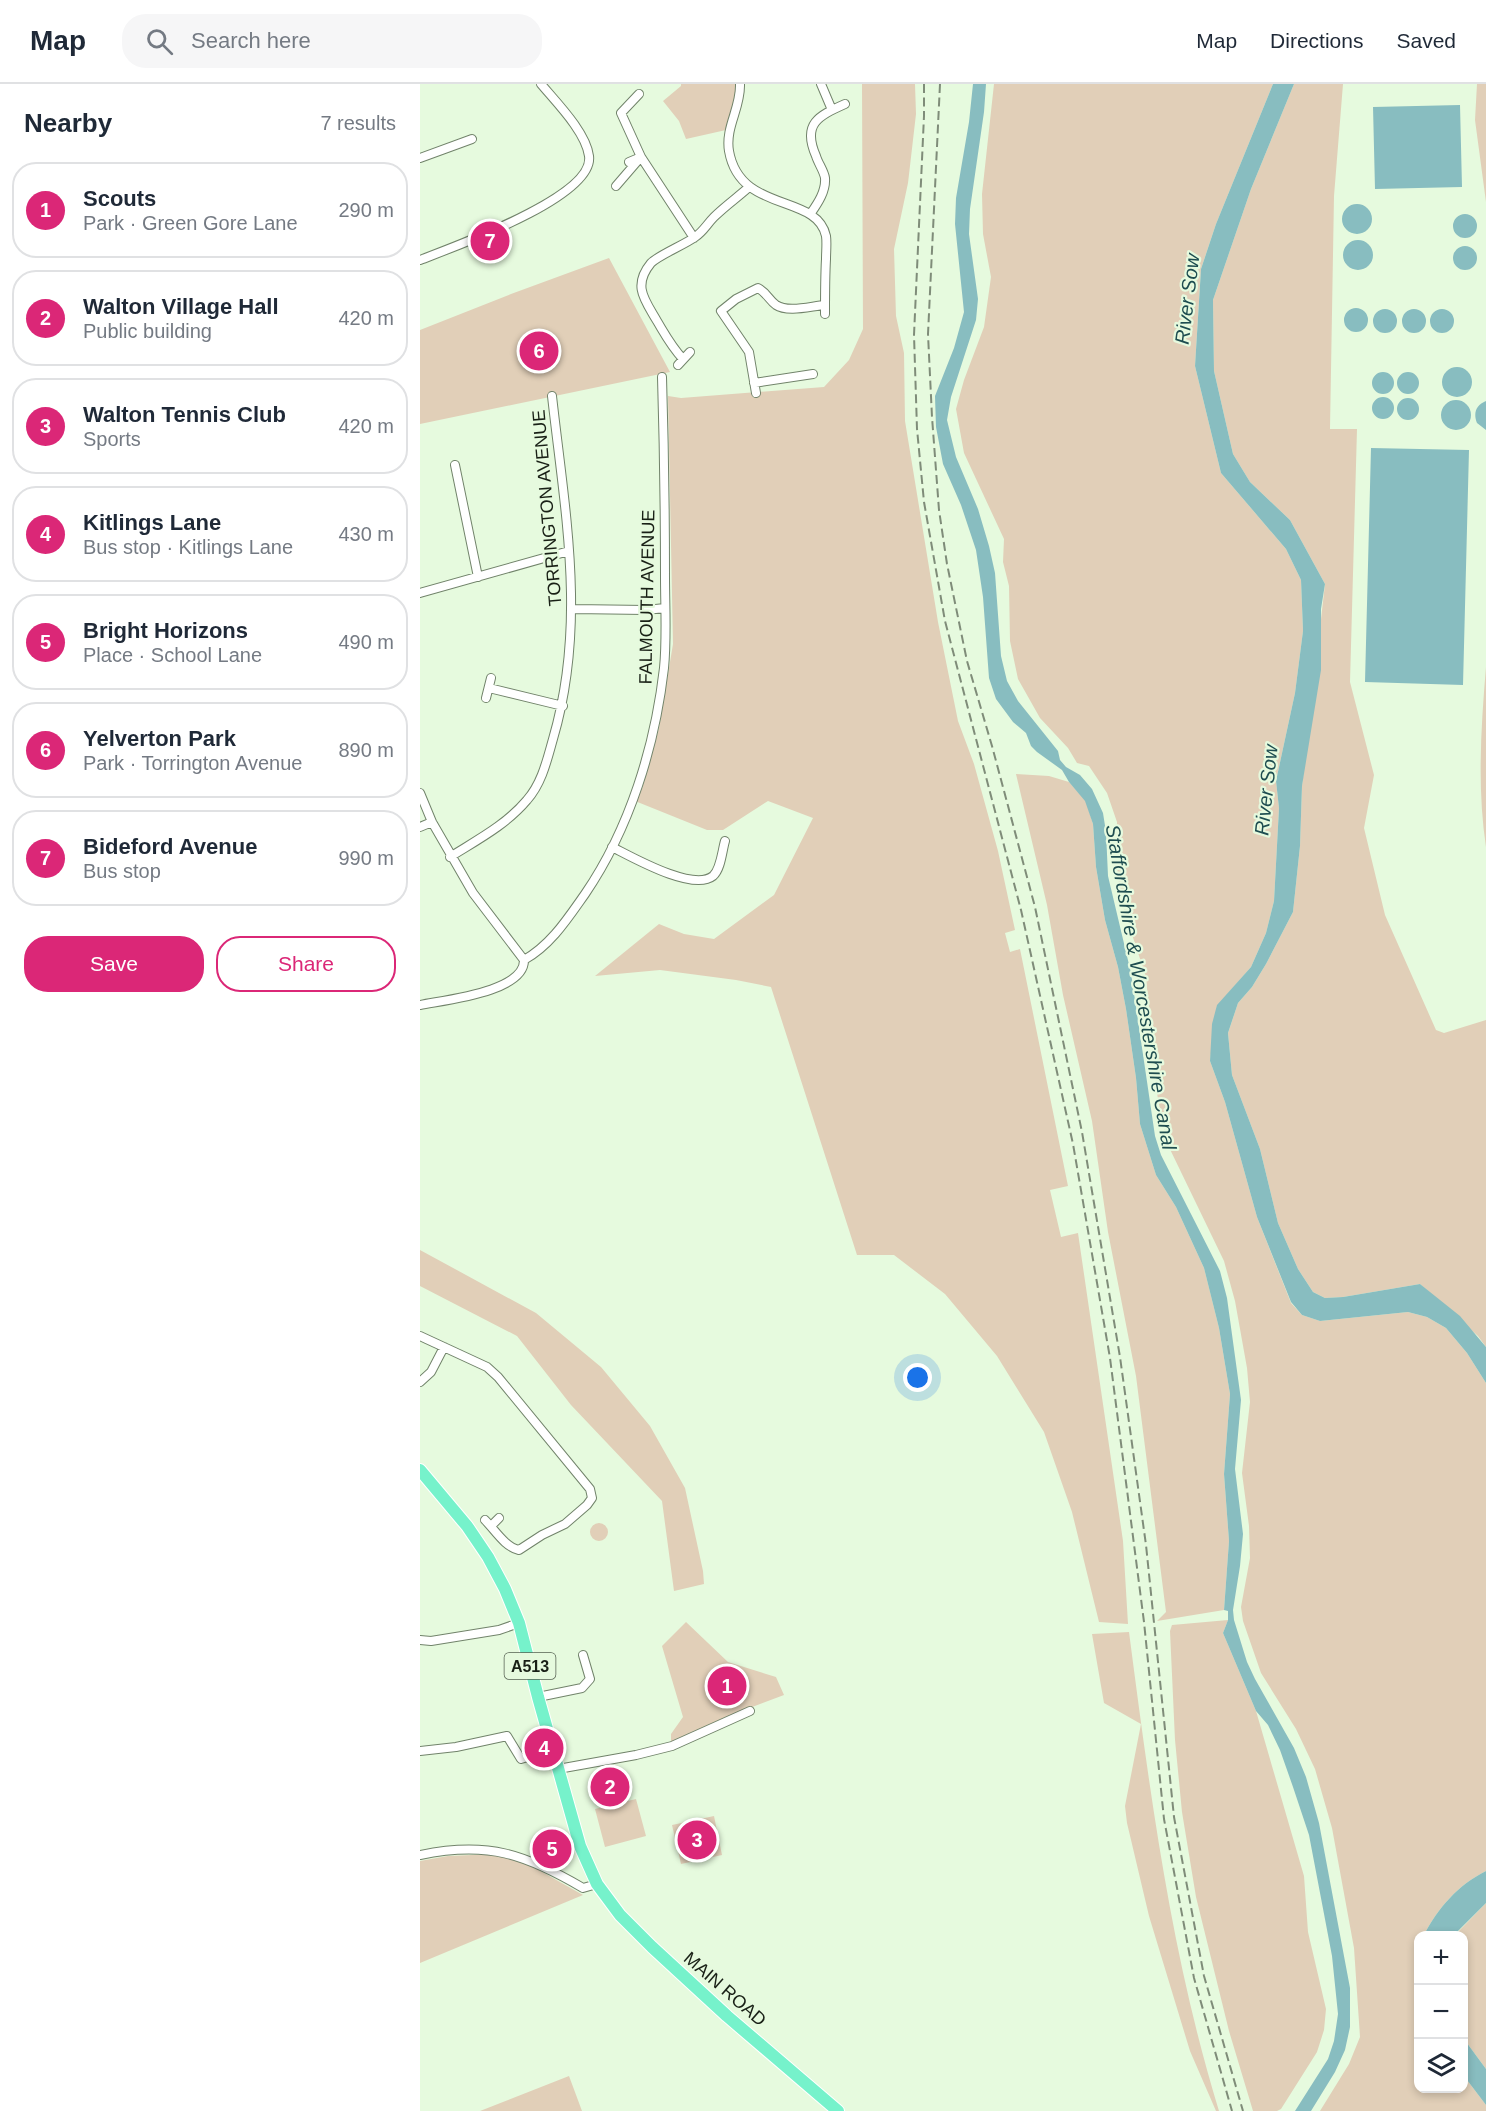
<!DOCTYPE html>
<html lang="en">
<head>
<meta charset="utf-8">
<style>
	body { margin:0; font-family:Helvetica,sans-serif; background:#f6f6f7; color:#1f2937 }
	.controls { position:absolute; right:18px; bottom:18px; display:grid; overflow:hidden; border-radius:12px; box-shadow:0 3px 9px #0003 }
	.controls button { width:54px; height:54px; display:grid; place-items:center; padding:0; border:0; border-bottom:2px solid #e0e1e3; background:#fff; color:#1f2937; font:30px sans-serif }
	.you { position:absolute; left:498px; top:1294px; width:21px; height:21px; margin:-15px; border:4px solid #fff; border-radius:50%; background:#1a73e8; box-shadow:0 0 0 9px #1a73e833 }
	.badge { display:grid; place-items:center; width:39px; height:39px; border-radius:50%; background:#db2777; color:#fff; font-size:20px; font-weight:700 }
	.pin { position:absolute; translate:-50% -50%; border:3px solid #fff; box-shadow:0 2px 6px #0006 }
	.list { margin:0; padding:0; list-style:none }
	h2 { display:flex; justify-content:space-between; align-items:center; height:78px; margin:0; padding:0 24px; font-size:26px }
	h2 small { font-size:20px; font-weight:400; color:#747a83 }
	.list li { display:grid; grid-template-columns:39px 1fr auto; gap:18px; align-items:center; box-sizing:border-box; height:96px; margin:0 12px 12px; padding:0 12px; border:2px solid #e0e1e3; border-radius:24px }
	.list b { display:block; font-size:22px; white-space:nowrap }
	.list p { margin:0; font-size:20px; white-space:nowrap; color:#747a83 }
	.list em { font-size:20px; font-style:normal; color:#747a83 }
	.actions { display:flex; gap:12px; padding:18px 24px }
	.actions a { flex:1; padding:14px 0; border:2px solid #db2777; border-radius:24px; text-align:center; font-size:21px; color:#db2777 }
	.actions .main { background:#db2777; color:#fff }
	.icon { flex:none; width:33px; height:33px; fill:none; stroke:currentColor; stroke-width:2; stroke-linecap:round; stroke-linejoin:round }
	.map { position:relative; flex:none; width:1066px; height:2027px; overflow:hidden }
	header { display:flex; align-items:center; gap:36px; box-sizing:border-box; height:84px; padding:0 30px; background:#fff; border-bottom:2px solid #e0e1e3 }
	header strong { font-size:28px }
	nav { display:flex; gap:33px; margin-inline-start:auto; font-size:21px }
	.search { width:420px; height:54px; background:#f6f6f7; display:flex; align-items:center; gap:15px; box-sizing:border-box; padding:0 21px; border-radius:24px; color:#747a83; font-size:22px }
	main { display:flex }
	aside { flex:1; background:#fff }
	.map>svg:first-child { display:block }
	.green { fill:#e1cfb8 }
	.water { fill:#88bdc0 }
	.lines { fill:none; stroke-linecap:round; stroke-linejoin:round }
	.minor-casing { stroke:#71836a; stroke-width:10 }
	.trunk-casing { stroke:#fff; stroke-width:14 }
	.minor { stroke:#fff; stroke-width:8 }
	.trunk { stroke:#76f2cb; stroke-width:12 }
	.rail { stroke:#7f8c79; stroke-width:2; stroke-dasharray:9 4.5; stroke-linecap:butt }
	.labels { text-anchor:middle; stroke-width:4.5; stroke-linejoin:round; paint-order:stroke }
	.shield { fill:#e6fade; stroke:#566152; stroke-width:1.5 }
	.shield-label { font-size:16px; font-weight:bold; fill:#192016 }
	.street-label { font-size:18px; fill:#192016; stroke:#e6fade }
	.water-label { font-size:20px; font-style:italic; fill:#1e4d50; stroke:#e6fade }
</style>
</head>
<body>
<header>
<strong>Map</strong>
<div class="search"><svg class="icon" aria-label="search" viewBox="0 0 24 24"><circle cx="10" cy="10" r="6"/><path d="M15 15l6 6"/></svg>Search here</div>
<nav><a>Map</a><a>Directions</a><a>Saved</a></nav>
</header>
<main>
<aside>
<h2>Nearby<small>7 results</small></h2>
<ul class="list">
<li><span class="badge">1</span><div><b>Scouts</b><p>Park · Green Gore Lane</p></div><em>290 m</em></li>
<li><span class="badge">2</span><div><b>Walton Village Hall</b><p>Public building</p></div><em>420 m</em></li>
<li><span class="badge">3</span><div><b>Walton Tennis Club</b><p>Sports</p></div><em>420 m</em></li>
<li><span class="badge">4</span><div><b>Kitlings Lane</b><p>Bus stop · Kitlings Lane</p></div><em>430 m</em></li>
<li><span class="badge">5</span><div><b>Bright Horizons</b><p>Place · School Lane</p></div><em>490 m</em></li>
<li><span class="badge">6</span><div><b>Yelverton Park</b><p>Park · Torrington Avenue</p></div><em>890 m</em></li>
<li><span class="badge">7</span><div><b>Bideford Avenue</b><p>Bus stop</p></div><em>990 m</em></li>
</ul>
<div class="actions"><a class="main">Save</a><a>Share</a></div>
</aside>
<div class="map">
<svg width="1066" height="2027" viewBox="0 0 1066 2027">
	<rect width="100%" height="100%" fill="#e6fade"/>
	<path class="green" d="M261,0H316L315,18L306,46L266,55L259,37L243,17L261,2Z
		M442,0H495L496,30L488,99L474,165L476,232L484,269L485,337L518,538L538,637L554,680L578,767L595,846L585,849L590,868L600,865L648,1102L630,1106L641,1153L658,1149L703,1457L708,1540L679,1538L652,1428L624,1348L577,1272L525,1210L474,1171H437L351,903L316,896L240,886L175,892L239,840L264,850L294,855L354,811L393,734L348,717L303,746H287L215,717L222,705L239,644L253,560L248,312L261,314L404,303L429,276L443,245Z
		M574,0H853L796,140L781,185L775,282L801,389L866,465L881,496L883,547L875,609L856,697L859,724L854,817L846,849L831,883L797,922L790,977L805,1018L837,1133L871,1219L882,1231L900,1237L988,1228L1007,1233L1026,1244L1047,1269L1066,1299V1787C1038,1801 1018,1824 1004,1851L998,1852V2004H1044V1992L1066,2021V2027H900L929,1980L940,1953L934,1864L912,1744L895,1685L876,1645L841,1589L823,1537L821,1523L830,1474L829,1442L822,1389L830,1318L827,1284L815,1217L804,1177L746,1057L736,1004L726,893L701,817L696,776L697,738L687,709L669,682L657,679L648,664L620,634L598,595L590,557L589,502L583,478L584,455L544,369L536,325L544,296L564,243L571,193L563,150L562,110Z
		M874,0H923L914,112L910,345H937L930,598L954,691L944,744L965,831L1016,946L1024,949L1066,936V1263L1058,1252L1000,1200L923,1213L905,1214L893,1208L878,1185L858,1139L840,1065L812,991L808,949L818,919L832,903L846,880L873,828L880,762L882,702L905,500L870,436L830,398L813,370L794,287L793,216L831,105Z
		M1057,0H1066V118L1055,36Z
		M189,174L250,288L0,340V246L91,210Z
		M1066,583V763C1057,704 1061,642 1066,583Z
		M596,690L629,692L649,698L666,717L673,740L676,783L685,836L698,883L706,925L716,994L720,1040L736,1091L756,1123L784,1184L799,1244L810,1310L804,1390L809,1457L804,1526L737,1537L746,1528L716,1292L688,1148L672,1037L643,911L627,821Z
		M0,1166L116,1229L181,1283L230,1342L265,1404L283,1487L284,1500L254,1507L242,1417L151,1321L97,1252L0,1202Z
		M170 1448a9 9 0 1 1 18 0a9 9 0 1 1-18 0Z
		M808,1536L803,1549L836,1627L884,1792L888,1848L906,1925L904,1946L897,1968L861,2025L857,2027H833L809,1947L776,1813L762,1728L755,1656L750,1547L752,1541Z
		M266,1538L308,1578L356,1593L364,1611L306,1633L251,1658V1650L263,1633L242,1562Z
		M709,1548C730,1709 751,1871 799,2027H796L770,1967L729,1832L707,1739L705,1722L721,1640L684,1619L672,1550Z
		M216,1715L226,1752L185,1763L175,1725Z
		M294,1732L302,1771L261,1780L252,1741Z
		M75,1770L108,1780L163,1811L0,1879V1777L28,1772Z
		M1066,1819V1985L1044,1955V1852H1034Z
		M149,1992L162,2027H60Z"/>
	<path class="water" d="M553,0H566L564,28L550,125L549,150L558,215L556,236L531,313L527,336L536,373L558,425L569,462L575,489L581,572L587,597L598,617L638,667L640,676L646,683L660,691L672,705L683,729L686,748L688,792L711,889L735,1052L741,1071L800,1187L807,1214L821,1316L815,1385L823,1450L820,1482L813,1526L814,1536L827,1578L835,1595L874,1664L886,1693L899,1739L930,1904V1943L925,1966L915,1988L891,2027H875L908,1975L914,1957L918,1930L912,1872L889,1751L873,1703L860,1666L848,1641L836,1627L803,1549L808,1536V1527L804,1526L809,1457L804,1390L810,1310L799,1244L784,1184L756,1123L736,1091L720,1040L716,994L706,925L698,883L685,836L676,783L673,740L665,717L649,698L642,686L617,668L611,662L606,649L593,638L576,615L569,594L563,513L556,466L541,421L523,380L516,343L515,312L534,264L544,228L535,140L536,114L549,38Z
		M853,0H874L831,105L793,216L794,287L813,370L830,398L870,436L905,500L901,525V586L882,702L880,762L873,828L846,880L832,903L818,919L808,949L812,991L840,1065L858,1139L878,1185L893,1208L905,1214L923,1213L1000,1200L1040,1232L1066,1263V1299L1047,1269L1026,1244L1007,1233L988,1228L900,1237L882,1231L871,1218L837,1133L805,1018L790,977L792,940L797,921L831,883L846,849L854,817L859,724L856,697L875,609L883,547L881,496L866,465L801,389L775,282L781,185L796,140Z
		M1040,21L1042,103L955,105L953,23Z
		M922 135a15 15 0 1 1 30 0a15 15 0 1 1-30 0Z
		M1033 142a12 12 0 1 1 24 0a12 12 0 1 1-24 0Z
		M923 171a15 15 0 1 1 30 0a15 15 0 1 1-30 0Z
		M1033 174a12 12 0 1 1 24 0a12 12 0 1 1-24 0Z
		M924 236a12 12 0 1 1 24 0a12 12 0 1 1-24 0Z
		M953 237a12 12 0 1 1 24 0a12 12 0 1 1-24 0Z
		M982 237a12 12 0 1 1 24 0a12 12 0 1 1-24 0Z
		M1010 237a12 12 0 1 1 24 0a12 12 0 1 1-24 0Z
		M1022 298a15 15 0 1 1 30 0a15 15 0 1 1-30 0Z
		M952 299a11 11 0 1 1 22 0a11 11 0 1 1-22 0Z
		M977 299a11 11 0 1 1 22 0a11 11 0 1 1-22 0Z
		M952 324a11 11 0 1 1 22 0a11 11 0 1 1-22 0Z
		M977 325a11 11 0 1 1 22 0a11 11 0 1 1-22 0Z
		M1021 331a15 15 0 1 1 30 0a15 15 0 1 1-30 0Z
		M1066,317V346L1057,339C1053,329 1056,321 1066,317Z
		M951,364L1049,366L1043,601L945,598Z
		M1066,1787V1819L1034,1851H1004C1018,1824 1038,1801 1066,1787Z
		M1044,1955L1066,1985V2021L1044,1992Z"/>
	<g class="lines">
		<g class="minor-casing">
			<path id="minor" d="M320,0C321,24 305,43 309,67C320,130 397,109 406,152C407,159 406,168 406,175C405,193 405,211 405,230
				M401,0L412,26
				M0,74L52,55
				M209,78L221,73L274,154
				M196,102L221,73L201,29L219,10
				M391,129C398,119 406,107 405,94C404,87 398,79 396,72C382,40 398,32 425,20
				M0,176C33,163 175,113 169,72C166,48 136,18 121,0
				M263,275C251,262 246,252 237,237C225,216 212,202 231,179C239,171 264,161 275,153C283,148 287,140 294,133C305,122 318,113 329,103
				M258,281L270,268
				M334,299L393,290
				M336,309L329,268L301,227L316,215L338,204C347,209 349,216 356,221C368,229 391,222 405,221
				M35,381L58,493
				M0,509L149,467
				M153,525L226,526L245,524
				M69,604L143,622
				M66,614L71,594
				M0,709L12,738L53,809L104,876
				M0,743L12,738
				M192,763C212,773 273,808 293,792C301,785 302,767 305,757
				M30,773C57,756 86,741 107,716C122,699 127,676 133,655C167,539 145,429 132,312
				M104,876C131,861 148,834 165,810C210,744 235,662 244,584C247,554 245,523 245,493C245,426 244,360 242,293
				M0,921C24,916 105,908 104,876
				M0,1252L67,1283L78,1293L170,1405L172,1414L167,1421L145,1440L122,1451L99,1466C85,1463 75,1446 65,1436
				M0,1298L11,1288L24,1263
				M71,1442L79,1434
				M0,1556L11,1557L79,1546L99,1539
				M118,1613L162,1604L170,1595L163,1571
				M0,1667L36,1663L87,1652L101,1675L132,1666
				M138,1685L216,1671L252,1662L330,1627
				M0,1771C68,1757 105,1770 163,1804L177,1800"/>
		</g>
		<g class="trunk-casing">
			<path id="trunk" d="M0,1386L47,1442L68,1473L85,1505L99,1539L118,1613L160,1762L177,1800L200,1831L232,1863L307,1932L418,2027"/>
		</g>
		<use href="#minor" class="minor"/>
		<use href="#trunk" class="trunk"/>
		<path class="rail" d="M504,0V32L494,251L497,345L504,418L525,537L601,826L653,1060L690,1274L724,1538L744,1735L774,1894L812,2027
			M520,0L508,250L512,333L519,426L527,480L547,577L572,662L615,823L662,1048L700,1273L726,1461L754,1733L784,1892L823,2027"/>
	</g>
	<g class="labels">
		<rect class="shield" x="84.5" y="1569" width="51" height="26" rx="4.5"/>
		<g class="shield-label">
			<text x="110" y="1588">A513</text>
		</g>
		<g class="street-label">
			<text transform="translate(127 424) rotate(-95)" y="6">TORRINGTON AVENUE</text>
			<text transform="translate(227 513) rotate(-89)" y="6">FALMOUTH AVENUE</text>
			<text transform="translate(305 1905) rotate(41)" y="6">MAIN ROAD</text>
		</g>
		<g class="water-label">
			<text transform="translate(767 215) rotate(-83)" y="7">River Sow</text>
			<text transform="translate(846 706) rotate(-84)" y="7">River Sow</text>
			<text transform="translate(721 903) rotate(80)" y="7">Staffordshire &amp; Worcestershire Canal</text>
		</g>
	</g>
</svg>
<div class="controls">
<button>+</button>
<button>−</button>
<button><svg class="icon" aria-label="layers" viewBox="0 0 24 24"><path d="M12 4l9 5-9 5-9-5zM3 14l9 5 9-5"/></svg></button>
</div>
<div class="you"></div>
<div class="pin badge" style="left:307px;top:1602px">1</div>
<div class="pin badge" style="left:190px;top:1703px">2</div>
<div class="pin badge" style="left:277px;top:1756px">3</div>
<div class="pin badge" style="left:124px;top:1664px">4</div>
<div class="pin badge" style="left:132px;top:1765px">5</div>
<div class="pin badge" style="left:119px;top:267px">6</div>
<div class="pin badge" style="left:70px;top:157px">7</div>
</div>
</main>
</body>
</html>
